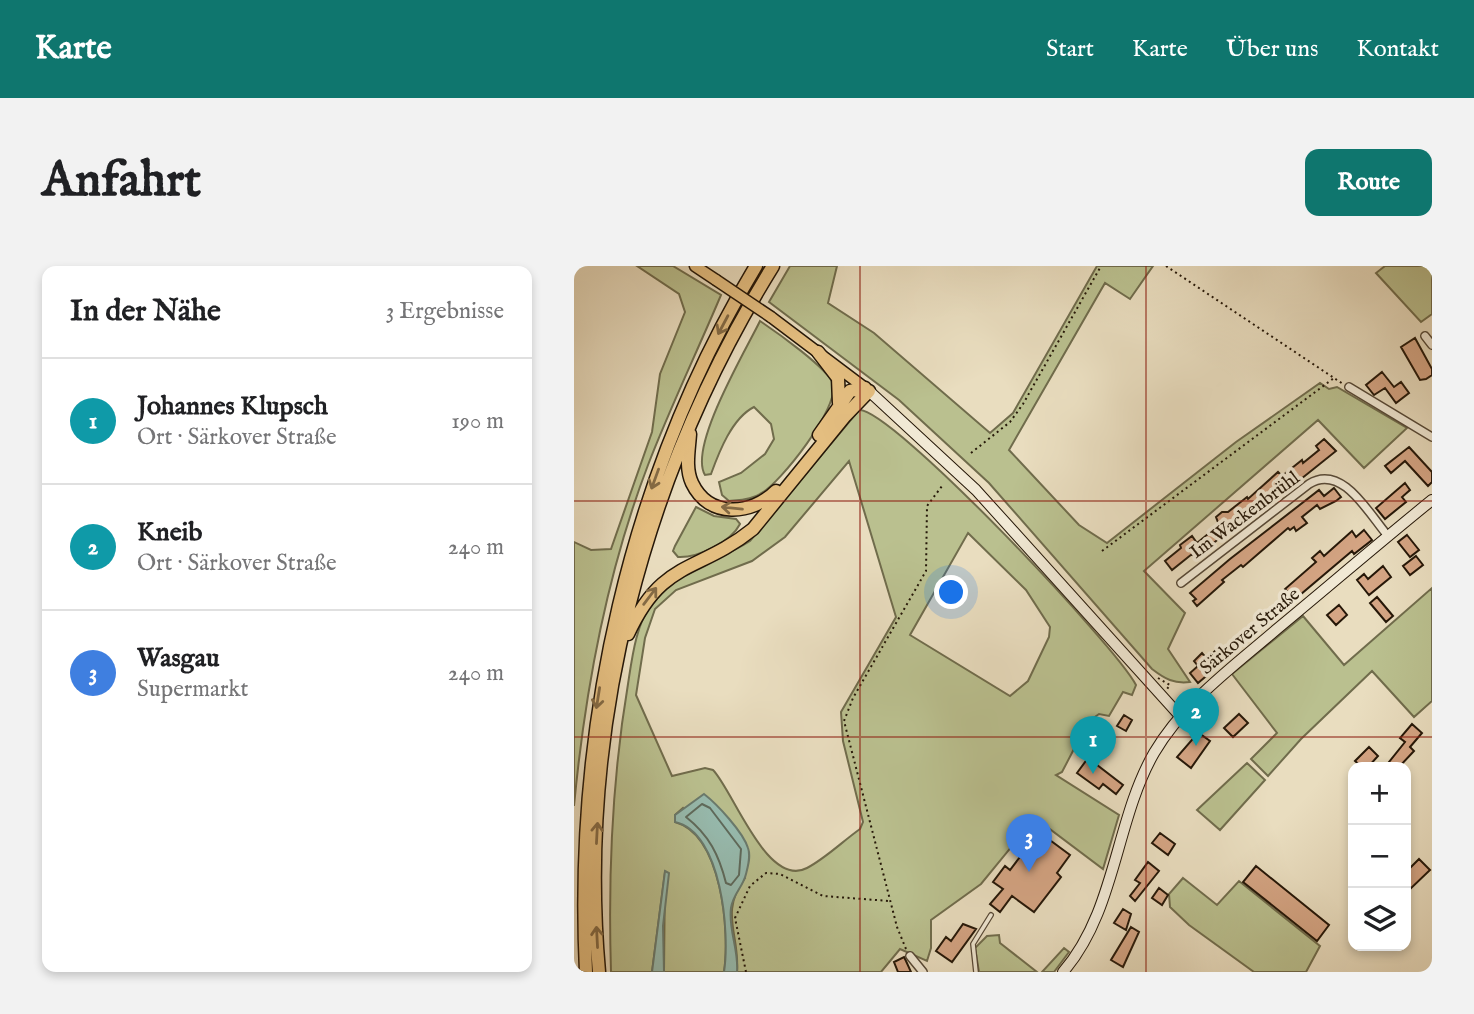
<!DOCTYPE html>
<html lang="de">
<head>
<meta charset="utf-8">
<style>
	body { margin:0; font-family:"IM FELL English",serif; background:#f2f2f2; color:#202124 }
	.controls { position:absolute; right:21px; bottom:21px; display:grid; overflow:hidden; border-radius:14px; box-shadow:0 4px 10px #0003 }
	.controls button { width:63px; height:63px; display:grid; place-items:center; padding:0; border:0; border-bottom:2px solid #e0e0e0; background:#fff; color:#202124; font:35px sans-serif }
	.you { position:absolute; left:378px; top:327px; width:24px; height:24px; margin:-18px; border:5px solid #fff; border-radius:50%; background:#1a73e8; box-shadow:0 0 0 10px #1a73e833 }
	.badge { display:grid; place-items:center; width:46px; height:46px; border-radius:50%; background:#0f766e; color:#fff; font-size:23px; font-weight:700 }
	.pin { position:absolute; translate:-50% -58px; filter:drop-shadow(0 2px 4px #0008) }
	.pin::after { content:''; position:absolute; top:37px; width:24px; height:21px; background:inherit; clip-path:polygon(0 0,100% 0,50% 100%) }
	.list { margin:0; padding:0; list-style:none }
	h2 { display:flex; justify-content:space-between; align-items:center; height:91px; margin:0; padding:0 28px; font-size:30px }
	h2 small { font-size:23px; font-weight:400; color:#757577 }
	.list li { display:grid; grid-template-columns:46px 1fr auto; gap:21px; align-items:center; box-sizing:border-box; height:126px; padding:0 28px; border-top:2px solid #e0e0e0 }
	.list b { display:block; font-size:26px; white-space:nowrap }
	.list p { margin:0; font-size:23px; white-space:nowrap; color:#757577 }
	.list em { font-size:23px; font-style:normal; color:#757577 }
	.icon { flex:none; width:38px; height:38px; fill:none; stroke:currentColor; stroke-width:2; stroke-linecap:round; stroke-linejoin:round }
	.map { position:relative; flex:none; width:858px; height:706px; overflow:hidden; border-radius:14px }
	header { display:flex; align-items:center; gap:42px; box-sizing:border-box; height:98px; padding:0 35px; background:#0f766e; color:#fff }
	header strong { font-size:33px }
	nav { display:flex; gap:38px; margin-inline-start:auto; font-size:24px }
	.intro { display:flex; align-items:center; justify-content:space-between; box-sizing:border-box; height:168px; padding:0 42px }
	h1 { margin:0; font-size:49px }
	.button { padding:18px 32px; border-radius:14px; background:#0f766e; color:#fff; font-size:24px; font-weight:700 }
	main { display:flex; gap:42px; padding:0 42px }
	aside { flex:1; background:#fff; border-radius:14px; box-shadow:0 4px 10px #0003 }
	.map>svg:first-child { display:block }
	.green { fill:#bac08f; stroke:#706c4c; stroke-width:2; fill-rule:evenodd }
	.water { fill:#97bcb0; stroke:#697a6d; stroke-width:2 }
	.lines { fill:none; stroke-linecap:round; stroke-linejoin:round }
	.shore { stroke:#5e6a5c; stroke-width:2 }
	.building { fill:#d5a584; stroke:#251708; stroke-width:2 }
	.service-casing { stroke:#564836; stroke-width:6 }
	.minor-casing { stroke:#564836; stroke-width:10 }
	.secondary-casing { stroke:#251708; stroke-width:12 }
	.primary-casing { stroke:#251708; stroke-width:13 }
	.motorway-casing { stroke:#251708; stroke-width:15 }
	.path { stroke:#251708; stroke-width:2; stroke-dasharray:2 3.5; stroke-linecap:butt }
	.service { stroke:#f1e9d5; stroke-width:3.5 }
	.minor { stroke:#f1e9d5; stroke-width:7 }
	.secondary { stroke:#f1e9d5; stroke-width:10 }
	.primary { stroke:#e4be80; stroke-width:10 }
	.motorway { stroke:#e4be80; stroke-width:12 }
	.primary-bridge-casing { stroke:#251708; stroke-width:13; stroke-linecap:butt }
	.primary-bridge { stroke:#e4be80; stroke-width:10 }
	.oneway { stroke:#846a44 }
	.grid { fill:none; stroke:#8f2418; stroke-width:2; stroke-opacity:0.55 }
	.labels { text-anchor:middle; stroke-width:7; stroke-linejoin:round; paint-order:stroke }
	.street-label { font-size:19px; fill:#251708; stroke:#f1e9d5 }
</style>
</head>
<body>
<header>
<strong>Karte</strong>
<nav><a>Start</a><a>Karte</a><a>Über uns</a><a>Kontakt</a></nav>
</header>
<div class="intro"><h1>Anfahrt</h1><a class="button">Route</a></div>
<main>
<aside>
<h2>In der Nähe<small>3 Ergebnisse</small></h2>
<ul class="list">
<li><span class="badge" style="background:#0f9aa8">1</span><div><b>Johannes Klupsch</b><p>Ort · Särkover Straße</p></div><em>190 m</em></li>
<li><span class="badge" style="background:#0f9aa8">2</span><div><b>Kneib</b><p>Ort · Särkover Straße</p></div><em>240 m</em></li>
<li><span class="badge" style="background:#3f7fe0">3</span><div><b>Wasgau</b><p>Supermarkt</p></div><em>240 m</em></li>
</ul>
</aside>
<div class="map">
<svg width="858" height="706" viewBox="0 0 858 706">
	<rect width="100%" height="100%" fill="#e9ddbf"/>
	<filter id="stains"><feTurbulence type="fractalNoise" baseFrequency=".00286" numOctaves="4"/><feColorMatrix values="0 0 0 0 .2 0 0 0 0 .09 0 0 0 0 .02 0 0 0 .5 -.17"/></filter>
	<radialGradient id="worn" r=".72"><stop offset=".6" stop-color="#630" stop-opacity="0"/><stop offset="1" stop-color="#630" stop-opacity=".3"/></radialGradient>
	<path class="green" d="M63,0H99L147,29C123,86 96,142 74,199C32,309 11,424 0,540V276L17,284L37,283L78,166L86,108L111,46L105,28Z
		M216,0H263L254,37L300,67L416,167L439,147L523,0H579L556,33L531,17L435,184L505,259L533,277L662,176L746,117L755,123L763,121L833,162L790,202L744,154L570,305L611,347L594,383L616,416C600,418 591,413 578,403L415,217L325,134L195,36Z
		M811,0H858V48L847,56L802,7Z
		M186,55C201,65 255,103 259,118C266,141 206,218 186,228C177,234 165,234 155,235L148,229L145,216L167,207L191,188L200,173L197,158L180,141C158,152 145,186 137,208L131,209C114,181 172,84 186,55Z
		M285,144C318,142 542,380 562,419L558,429L549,426L535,450L525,448L514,456L488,506L482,509L545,549L529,603L461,552L407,618L357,654V682L353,695L326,683L307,706H163C166,668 145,647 171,612L109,542L101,549V556C148,569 156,666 150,706H90L91,606L78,706H37C34,610 38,513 54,418C58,392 62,358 78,337C102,305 144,296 176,275ZM275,195L322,351L267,446L269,475L289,556L286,563C269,575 252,592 233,602C193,623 159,524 139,504L131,502L98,510L62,429L71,372L81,343L102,324L178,295L211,271ZM394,267L452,324L476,361L475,371L454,415L436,430L336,369Z
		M122,241L140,250L162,253L166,258C157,276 124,292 104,291L99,285L101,280Z
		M858,322V435L840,451L798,405L727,473L694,510L677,493L703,467L658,408L729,350L770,399Z
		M673,497L691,514L646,564L623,544Z
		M609,612L643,639L665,615L746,680L732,706H680L615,659L596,641L595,628Z
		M425,669L426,677L463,706H405L401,682L413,670Z
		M490,682L495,686L480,706H468Z"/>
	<path class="water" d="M130,528C143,538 169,566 174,582C177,590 174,600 172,608C169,621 159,628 157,642C154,663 165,684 163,706H150C156,668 148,566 101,556V549Z
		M91,605L95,607L89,660L90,706H78Z"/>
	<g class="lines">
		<path class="shore" d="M128,538L136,542L167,583L165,609L157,619L152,617C145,589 135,569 112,551Z"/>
	</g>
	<path class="building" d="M841,72L858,103V109L852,113L846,114L827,81Z
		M808,106L820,121L827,116L835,127L822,137L811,122L800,129L792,119Z
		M750,173L762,185L702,233L670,255L668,253L622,292L618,288L598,304L591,295L607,282L606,279L618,270L623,277L645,259L642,251L648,246H654L673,231L674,233L704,206L708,210L728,194L729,197L745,184L742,180Z
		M835,181L858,206V216L854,220L831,195L817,207L811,200Z
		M831,217L836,224L828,231L832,236L811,253L802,242Z
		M760,222L767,231L762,235L746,243L743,239L728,251L733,257L722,265L720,261L716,264L714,262L669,301L667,299L648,314L650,316L623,340L619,335L622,333L616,327L656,293L745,224L750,230Z
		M790,264L798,274L780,288L778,285L720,334L711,323L742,296L738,292L746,285L750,290L778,265L782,271Z
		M833,269L845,284L836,291L824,276Z
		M842,290L849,299L836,309L829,300Z
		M809,300L817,311L795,329L783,314L790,308L794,313Z
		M803,331L819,350L812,356L796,337Z
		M765,339L773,349L762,359L753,349Z
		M642,384L651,394L624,417L616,407L624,400L620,395L628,387L633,393Z
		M624,448L633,457L625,467L636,475L617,502L603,491L624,467L616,461Z
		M665,448L674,457L659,471L650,462Z
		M550,449L558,454L552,465L543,460Z
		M838,458L848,467L836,481L840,485L825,501H811L831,476L826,472Z
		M795,481L804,490L794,501H788L781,495Z
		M514,492L549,519L542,528L529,518L525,523L503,507Z
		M465,566L496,589L483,607L487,611L460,646L438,630L426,646L416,638L429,623L419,616L431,600L436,604Z
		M586,567L601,578L594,589L578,577Z
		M845,593L856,604L832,627V606Z
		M574,596L585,605L561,635L556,630L566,617L561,614Z
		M682,600L755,659L743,675L669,616Z
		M585,622L594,629L588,639L578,632Z
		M549,643L557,648L552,664L540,657Z
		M389,658L402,663L378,696L362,685L372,671L377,675Z
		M557,661L565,666L549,701L537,694Z
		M330,691L332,695L337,706H324L320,696Z"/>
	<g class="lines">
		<g class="service-casing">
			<path id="service" d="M402,706L399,678L417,649"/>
		</g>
		<g class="minor-casing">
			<path id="minor" d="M851,70L858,79
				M775,121L858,171
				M607,317L735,218C768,197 795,248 814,270
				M336,690L349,706"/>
		</g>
		<g class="secondary-casing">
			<path id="secondary" d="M295,125L402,224L606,450
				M489,706C542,645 541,555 580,487C610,436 659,401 703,363C755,320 806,276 858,234"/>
		</g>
		<g class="primary-casing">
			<path id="primary" d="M121,0L142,14
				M197,51L295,125"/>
		</g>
		<g class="motorway-casing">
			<path id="motorway" d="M244,86L264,112L265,137
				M116,168C115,184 111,202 118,217C135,253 178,249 202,225
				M245,169L276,125L291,122
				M54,368C89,292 123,308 179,263L271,150L295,125
				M12,706C0,461 55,210 182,0
				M25,706C3,461 70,208 199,0"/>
		</g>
		<path class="path" d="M592,0L769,118
			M397,187L436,156L449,138L527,0
			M528,285L760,112
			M584,412L596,419L593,423
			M332,683L323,661L270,455L279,432L352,305L353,240L368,220
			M172,706L161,652L176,620L192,607L206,608L249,630L315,635"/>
		<use href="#service" class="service"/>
		<use href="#minor" class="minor"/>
		<use href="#secondary" class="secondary"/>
		<use href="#primary" class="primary"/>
		<use href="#motorway" class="motorway"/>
		<g class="primary-bridge-casing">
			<path id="primary-bridge" d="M142,14L197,51"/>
		</g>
		<use href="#primary-bridge" class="primary-bridge"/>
	</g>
	<defs><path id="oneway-shaft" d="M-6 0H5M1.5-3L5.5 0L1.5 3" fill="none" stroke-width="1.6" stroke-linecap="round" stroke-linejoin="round" transform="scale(1.75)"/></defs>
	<g class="oneway">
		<use href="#oneway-shaft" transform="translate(149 59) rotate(118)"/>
		<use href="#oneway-shaft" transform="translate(81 213) rotate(110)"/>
		<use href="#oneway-shaft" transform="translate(158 242) rotate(-174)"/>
		<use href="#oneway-shaft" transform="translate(76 330) rotate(-53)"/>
		<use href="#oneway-shaft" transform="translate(24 432) rotate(99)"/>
		<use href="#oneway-shaft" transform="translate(23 567) rotate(-87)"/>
		<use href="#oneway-shaft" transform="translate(23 671) rotate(-93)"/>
	</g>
	<path class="grid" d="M286,0V706M572,0V706M0,235H858M0,471H858"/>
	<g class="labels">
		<g class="street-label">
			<text transform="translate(670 248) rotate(-37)" y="7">Im Wackenbrühl</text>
			<text transform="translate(675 364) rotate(-40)" y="7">Särkover Straße</text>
		</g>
	</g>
	<rect width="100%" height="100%" filter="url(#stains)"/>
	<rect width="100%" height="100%" fill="url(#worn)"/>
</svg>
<div class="controls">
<button>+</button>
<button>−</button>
<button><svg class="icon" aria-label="layers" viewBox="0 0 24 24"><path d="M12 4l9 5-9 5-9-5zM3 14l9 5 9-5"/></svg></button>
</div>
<div class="you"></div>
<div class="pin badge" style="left:519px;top:508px;background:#0f9aa8">1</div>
<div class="pin badge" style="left:622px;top:480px;background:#0f9aa8">2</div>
<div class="pin badge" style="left:455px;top:606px;background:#3f7fe0">3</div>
</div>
</main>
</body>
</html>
